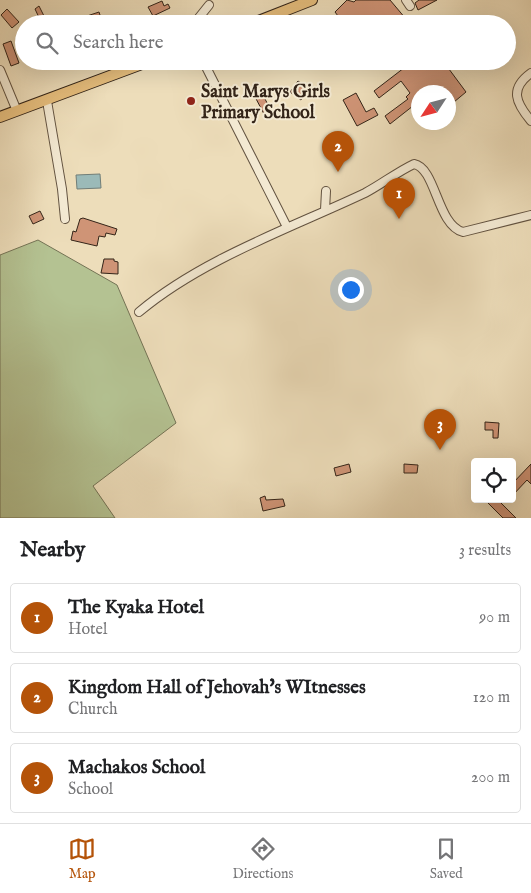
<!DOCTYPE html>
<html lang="en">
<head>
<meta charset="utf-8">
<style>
	body { margin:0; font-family:"IM FELL English",serif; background:#f6f6f6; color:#202124 }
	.controls { position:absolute; right:15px; bottom:15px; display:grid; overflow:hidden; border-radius:5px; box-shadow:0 5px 20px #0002 }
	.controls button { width:45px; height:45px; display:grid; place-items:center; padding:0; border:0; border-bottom:1px solid #e0e0e0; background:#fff; color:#202124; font:25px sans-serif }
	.compass { position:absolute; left:411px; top:85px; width:45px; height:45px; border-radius:50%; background:#fff; box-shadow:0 5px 20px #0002; rotate:234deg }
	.you { position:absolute; left:350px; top:289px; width:18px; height:18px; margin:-12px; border:4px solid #fff; border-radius:50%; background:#1a73e8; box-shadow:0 0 0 8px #1a73e833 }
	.badge { display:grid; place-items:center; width:32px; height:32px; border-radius:50%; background:#b45309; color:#fff; font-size:16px; font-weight:700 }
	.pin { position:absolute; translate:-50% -41px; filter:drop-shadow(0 1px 2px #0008) }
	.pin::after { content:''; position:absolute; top:26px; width:18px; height:15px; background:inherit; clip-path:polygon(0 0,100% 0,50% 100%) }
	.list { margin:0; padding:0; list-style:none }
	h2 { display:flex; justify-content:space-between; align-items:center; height:65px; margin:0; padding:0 20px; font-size:21px }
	h2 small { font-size:16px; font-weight:400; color:#757577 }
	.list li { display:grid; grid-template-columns:32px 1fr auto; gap:15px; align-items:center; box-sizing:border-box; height:70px; margin:0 10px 10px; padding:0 10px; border:1px solid #e0e0e0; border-radius:5px }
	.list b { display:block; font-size:19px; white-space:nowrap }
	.list p { margin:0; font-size:16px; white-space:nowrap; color:#757577 }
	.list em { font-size:16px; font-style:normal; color:#757577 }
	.icon { flex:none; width:28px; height:28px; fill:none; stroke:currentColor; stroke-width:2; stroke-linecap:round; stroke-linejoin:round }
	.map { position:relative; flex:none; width:531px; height:518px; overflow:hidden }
	.search { position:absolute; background:#fff; box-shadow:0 5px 20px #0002; left:15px; right:15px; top:15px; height:55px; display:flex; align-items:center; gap:12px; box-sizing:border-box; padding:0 18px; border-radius:28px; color:#757577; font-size:19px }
	.sheet { height:305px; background:#fff }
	nav { display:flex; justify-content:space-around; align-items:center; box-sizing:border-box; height:70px; border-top:1px solid #e0e0e0; background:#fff; font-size:14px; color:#757577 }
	nav a { display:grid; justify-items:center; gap:2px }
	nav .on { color:#b45309 }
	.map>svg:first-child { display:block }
	.green { fill:#b4c292; stroke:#747355 }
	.water { fill:#9bbab8; stroke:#717e78 }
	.building { fill:#cf9476; stroke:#332418 }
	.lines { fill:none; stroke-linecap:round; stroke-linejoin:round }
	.minor-casing { stroke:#625240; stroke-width:10 }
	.major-casing { stroke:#332418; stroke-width:12 }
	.minor { stroke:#f3e9d2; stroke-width:8 }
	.major { stroke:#e6be7d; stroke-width:10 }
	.poi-dot { fill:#8f2418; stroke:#f3e9d2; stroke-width:2 }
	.labels { text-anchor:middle; stroke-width:4; stroke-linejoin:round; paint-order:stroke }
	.poi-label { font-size:18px; font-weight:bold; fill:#332418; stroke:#f3e9d2; text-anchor:start }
</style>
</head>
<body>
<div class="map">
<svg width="531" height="518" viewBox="0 0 531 518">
	<rect width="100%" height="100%" fill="#edddba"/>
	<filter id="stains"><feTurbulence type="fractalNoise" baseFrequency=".004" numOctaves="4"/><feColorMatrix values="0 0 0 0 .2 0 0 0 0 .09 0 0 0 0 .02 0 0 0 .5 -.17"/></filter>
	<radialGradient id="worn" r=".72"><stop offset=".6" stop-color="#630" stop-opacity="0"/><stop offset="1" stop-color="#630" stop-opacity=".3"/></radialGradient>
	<path class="green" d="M38,240L117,285L176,423L93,486L115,518H0V255Z"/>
	<path class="water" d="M100,174L101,188L77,189L76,175Z"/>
	<path class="building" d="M347,0L354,2L356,0H390L406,19L401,24H344L335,12Z
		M419,0H437L418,10L415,3Z
		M162,1L164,6L168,4L170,8L153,16L148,7Z
		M39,6L48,24H42L35,9Z
		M7,9L19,22L12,28L1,15Z
		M99,12L101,18L89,22L87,16Z
		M11,41L19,63L11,66L3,44Z
		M413,61H443L466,92L448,107V92H418V102L390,124L385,116L408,99L406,97L410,93L401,81L379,98L374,91Z
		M298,81L309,89L301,100L290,92Z
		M260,90L271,110L264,114L253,93Z
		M356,93L366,112L374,108L378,115L357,126L343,100Z
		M40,211L44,219L33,224L29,216Z
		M83,218L117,229L115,235L106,233L105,237L99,236L97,246L71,240L73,231L76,232L80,219Z
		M104,259H114V261L118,262V274L101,273Z
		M485,422L499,423L498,438H493V430H485Z
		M349,464L351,472L336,476L334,468Z
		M404,464L418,465L417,473H404Z
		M531,464V484L527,480L512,496V484Z
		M265,496L266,500L283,499L285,506L263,511L260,498Z
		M484,499H497L516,518H503Z"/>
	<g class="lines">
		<g class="minor-casing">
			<path id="minor" d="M406,0L410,6
				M197,24V20L209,5
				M203,61L287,227
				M0,70L17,111
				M531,73C509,89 516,103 531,121
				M47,101L62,189L65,219
				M325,210L326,191
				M139,312C202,259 291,228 365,193C382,184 397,172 414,164C436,168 437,225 463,232L531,215"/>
		</g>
		<g class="major-casing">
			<path id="major" d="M251,24L312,0
				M0,117L150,61"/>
		</g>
		<use href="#minor" class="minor"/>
		<use href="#major" class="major"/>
	</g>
	<circle class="poi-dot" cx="191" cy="101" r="5"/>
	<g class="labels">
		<g class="poi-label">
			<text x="201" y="97">Saint Marys Girls<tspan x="201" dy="21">Primary School</tspan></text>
		</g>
	</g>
	<rect width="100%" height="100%" filter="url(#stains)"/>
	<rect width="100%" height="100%" fill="url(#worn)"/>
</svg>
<div class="controls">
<button><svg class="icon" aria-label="locate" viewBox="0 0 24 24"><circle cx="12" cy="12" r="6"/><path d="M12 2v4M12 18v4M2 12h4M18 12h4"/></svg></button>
</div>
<svg class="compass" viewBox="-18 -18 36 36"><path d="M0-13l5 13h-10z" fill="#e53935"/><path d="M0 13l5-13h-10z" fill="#757577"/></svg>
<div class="you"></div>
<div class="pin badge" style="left:399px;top:219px">1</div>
<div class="pin badge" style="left:338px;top:172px">2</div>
<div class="pin badge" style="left:440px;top:450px">3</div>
<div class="search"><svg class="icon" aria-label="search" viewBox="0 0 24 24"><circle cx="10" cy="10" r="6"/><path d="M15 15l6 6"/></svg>Search here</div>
</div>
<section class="sheet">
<h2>Nearby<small>3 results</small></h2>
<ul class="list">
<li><span class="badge">1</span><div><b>The Kyaka Hotel</b><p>Hotel</p></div><em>90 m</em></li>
<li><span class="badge">2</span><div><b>Kingdom Hall of Jehovah's WItnesses</b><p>Church</p></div><em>120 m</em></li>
<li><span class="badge">3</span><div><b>Machakos School</b><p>School</p></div><em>200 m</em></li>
</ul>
</section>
<nav>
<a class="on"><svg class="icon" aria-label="map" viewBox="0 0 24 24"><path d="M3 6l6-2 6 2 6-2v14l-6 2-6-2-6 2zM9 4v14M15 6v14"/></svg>Map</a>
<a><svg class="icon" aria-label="directions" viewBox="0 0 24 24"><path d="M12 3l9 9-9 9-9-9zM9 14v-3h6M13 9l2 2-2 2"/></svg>Directions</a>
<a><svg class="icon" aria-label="saved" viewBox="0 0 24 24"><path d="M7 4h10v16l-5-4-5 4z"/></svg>Saved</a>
</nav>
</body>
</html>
